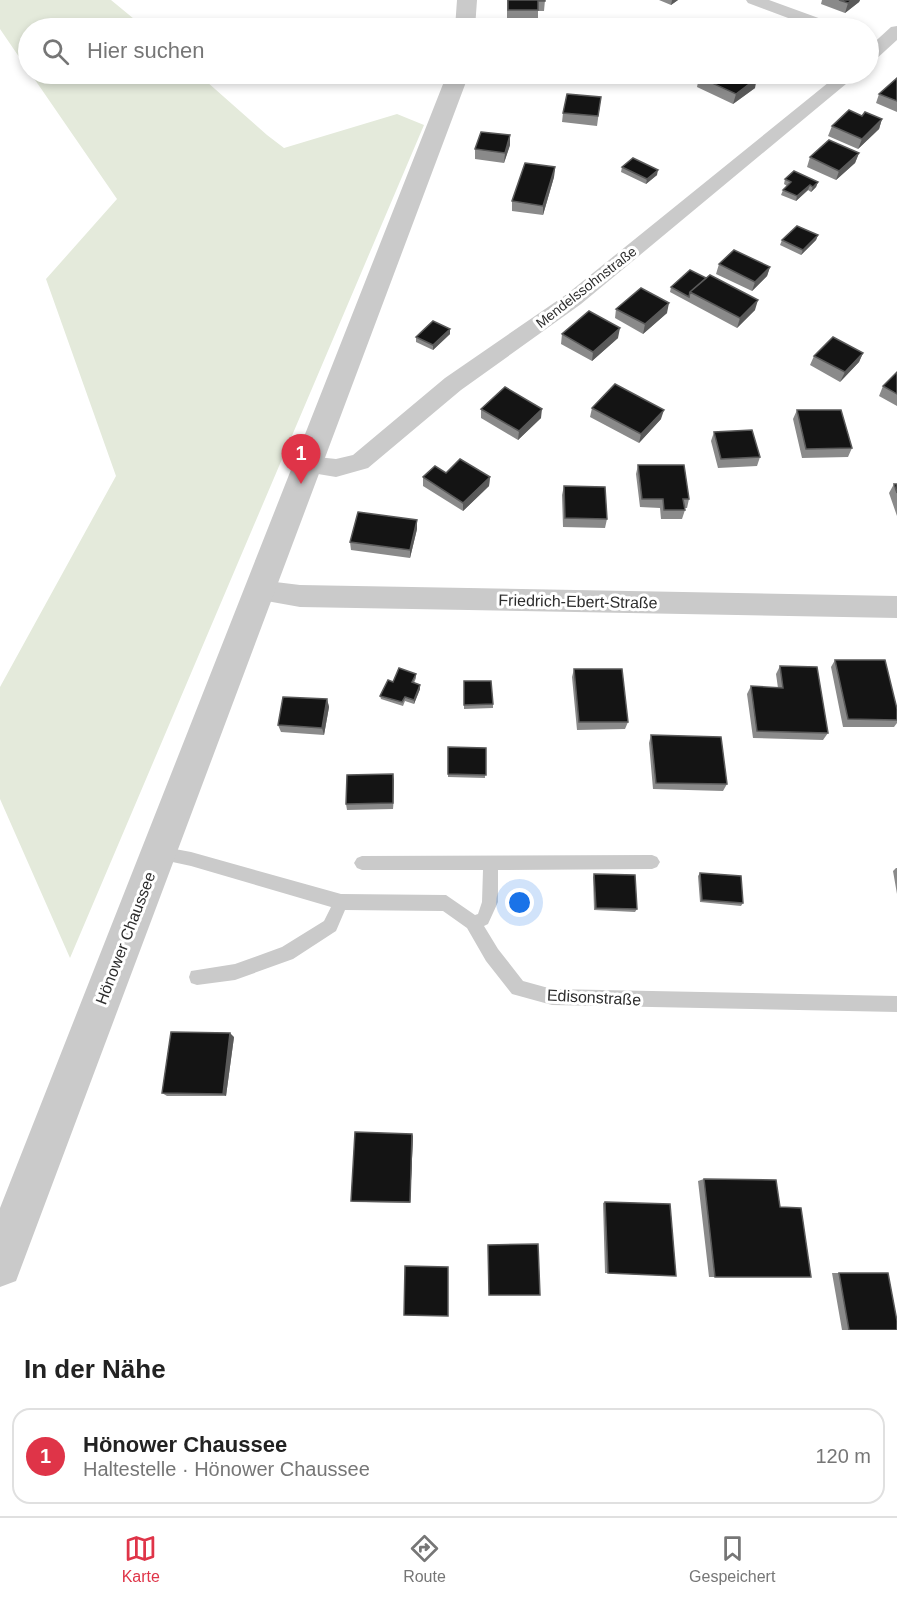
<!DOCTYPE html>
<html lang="de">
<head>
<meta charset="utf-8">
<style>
	body { margin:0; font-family:Arial,sans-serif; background:#f6f6f6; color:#222 }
	.you { position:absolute; left:520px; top:903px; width:21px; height:21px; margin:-15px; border:4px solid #fff; border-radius:50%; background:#1a73e8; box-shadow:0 0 0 9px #1a73e833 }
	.badge { display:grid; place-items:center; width:39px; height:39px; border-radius:50%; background:#df3448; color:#fff; font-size:20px; font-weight:700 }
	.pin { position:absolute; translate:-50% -50px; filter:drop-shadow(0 2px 3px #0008) }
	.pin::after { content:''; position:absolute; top:32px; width:21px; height:18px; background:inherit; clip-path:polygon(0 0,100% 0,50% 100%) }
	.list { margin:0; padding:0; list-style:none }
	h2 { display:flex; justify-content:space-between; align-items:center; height:78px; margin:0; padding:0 24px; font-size:26px }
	h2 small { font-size:20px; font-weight:400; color:#767676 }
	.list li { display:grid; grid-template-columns:39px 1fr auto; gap:18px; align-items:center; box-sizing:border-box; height:96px; margin:0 12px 12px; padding:0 12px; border:2px solid #e0e0e0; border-radius:18px }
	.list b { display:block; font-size:22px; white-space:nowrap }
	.list p { margin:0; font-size:20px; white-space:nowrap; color:#767676 }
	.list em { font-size:20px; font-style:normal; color:#767676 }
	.icon { flex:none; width:33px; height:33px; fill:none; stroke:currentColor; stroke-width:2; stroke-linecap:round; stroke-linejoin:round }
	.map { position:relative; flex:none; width:897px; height:1330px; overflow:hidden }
	.search { position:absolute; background:#fff; box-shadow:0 3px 9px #0003; left:18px; right:18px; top:18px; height:66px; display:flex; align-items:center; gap:15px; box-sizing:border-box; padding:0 21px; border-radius:33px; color:#767676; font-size:22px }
	.sheet { height:186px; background:#fff }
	nav { display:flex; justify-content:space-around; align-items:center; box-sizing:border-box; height:84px; border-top:2px solid #e0e0e0; background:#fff; font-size:16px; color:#767676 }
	nav a { display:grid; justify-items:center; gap:3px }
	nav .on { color:#df3448 }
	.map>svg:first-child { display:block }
	.green { fill:#e4eadb }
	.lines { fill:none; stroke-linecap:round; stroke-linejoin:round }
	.service { fill:#cacaca; fill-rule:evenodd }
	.minor { fill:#cacaca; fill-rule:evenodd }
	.tertiary { fill:#cacaca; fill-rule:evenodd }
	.wall { fill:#8a8a8a }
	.shaded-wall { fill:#5a5a5a }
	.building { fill:#141414; stroke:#5a5a5a; stroke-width:1.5 }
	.labels { text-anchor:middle; stroke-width:6; stroke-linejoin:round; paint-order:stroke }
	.far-street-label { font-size:14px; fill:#2d2d2d; stroke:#fff }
	.street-label { font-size:16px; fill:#2d2d2d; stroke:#fff }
</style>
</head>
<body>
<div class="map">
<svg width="897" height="1330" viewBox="0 0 897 1330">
	<rect width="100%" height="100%" fill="#fff"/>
	<path class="green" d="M0,0H111L145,28H28V70L0,29Z
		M31,74H198L267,135L284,148L397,114L424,125L70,958L0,799V687L116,476L46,279L117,199Z"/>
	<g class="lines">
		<path class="service" d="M159,846L191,852L341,894L446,895L475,915L478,914L482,902L483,870H362L357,868L354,863L357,858L362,856L652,855L657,857L660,862L657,867L652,869L498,870V902L488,924L484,926L498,949L523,981L552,989L897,996V1012L552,1005L512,994L486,961L467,928L443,911L345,910L336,931L293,959L235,980L197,985L191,983L189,977L191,971L235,964L282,947L324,921L331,907L191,866L154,858L151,853L154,848Z"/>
		<path class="minor" d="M746,0H769L835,24L837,28H815L748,3Z
			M897,26V40L874,61L868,62V48L891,27Z
			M839,74H858L581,304L461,390L368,468L336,477L300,471L296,465L300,459L308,456L336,459L353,455L445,378L567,294Z
			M259,580L300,585L897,596V618L300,607L250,598L246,591L250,584Z"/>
		<path class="tertiary" d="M457,0H477L475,28H455Z
			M447,74H469L22,1265L16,1281L0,1287V1208Z"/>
	</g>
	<path class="wall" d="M507,0H545L544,11H538V20H507Z
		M659,0H678L671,5Z
		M822,0H860L859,2L845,13L821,4Z
		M699,77L755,88L733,104L697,87Z
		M897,78V112L876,103L879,94Z
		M601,97L597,126L562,122L563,113Z
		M862,116L882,119L879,129L858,149L828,136L832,126Z
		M510,135V145L504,163L475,159V149Z
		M859,153L855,163L836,180L807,167L810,157Z
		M555,167L554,177L543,215L512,211V201Z
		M622,167L657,175L646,184L621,172Z
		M785,179L818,182L816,187L811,192L808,190L796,201L781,195L783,190L787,186L784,184Z
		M818,235L816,240L801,255L780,245L782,240Z
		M719,264L770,267L767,276L752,291L716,274Z
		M671,287L755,310L737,328L670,292Z
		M616,309L667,313L643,334L615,318Z
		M450,329V334L433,350L416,342V337Z
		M562,334L618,338L592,361L561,344Z
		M863,353L859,362L840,382L810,365L814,356Z
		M897,372V406L879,396L883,386Z
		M592,408L661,419L639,443L590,417Z
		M481,409L541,418L518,440L481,418Z
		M797,410L852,448L848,457L802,458L793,419Z
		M714,432L760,457L757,466L718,468L711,441Z
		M638,465L689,499L687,508H684L685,510L682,519H661L660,508L640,507L636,474Z
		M446,473L490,477L489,486L463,511L423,486V477Z
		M894,484H897V516L889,493Z
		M564,486L607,519L605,528L563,527L562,495Z
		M417,520V529L410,558L351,550L350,542Z
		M835,660L897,709V723L894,727H843L831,667Z
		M780,666L828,733L823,740L753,738L747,694L751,686L778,688L776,674Z
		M574,669L628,722L625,729L577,730L572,677Z
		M416,674V678L414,683L420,685V689L414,704L405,701L403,706L381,699L380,696L393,682Z
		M464,681L493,704V708L464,709Z
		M327,699L329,707L324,735L281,732L278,725Z
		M651,735L727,784L723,791L653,789L649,743Z
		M448,747L486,748L485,778L448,777Z
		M394,780L393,809L347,810L346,804Z
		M896,868H897V894L893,871Z
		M700,873L743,903L741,906L700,902L698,876Z
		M594,874L637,909L635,912L594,910L593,877Z
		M234,1037L226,1096H167L162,1093Z
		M413,1136L410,1203L353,1202L351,1201Z
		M704,1179L780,1207L811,1277H709L698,1181Z
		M605,1202L676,1276L605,1273L603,1203Z
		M832,1273H888L897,1330H842Z"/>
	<path class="shaded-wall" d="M672,0H678L671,5Z
		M852,0H860L859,2L845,13L848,3Z
		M757,78L755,88L733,104L736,94Z
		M882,119L879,129L858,149L862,139Z
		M510,135V145L504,163L505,153Z
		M859,153L855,163L836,180L839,171Z
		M555,167L554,177L543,215V206Z
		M658,170L657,175L646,184L647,179Z
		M818,182L816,187L811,192L813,187Z
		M810,185L808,190L796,201L797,196Z
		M818,235L816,240L801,255L803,250Z
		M770,267L767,276L752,291L755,282Z
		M758,300L755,310L737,328L740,318Z
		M669,303L667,313L643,334L645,324Z
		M620,328L618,338L592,361L593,352Z
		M450,329V334L433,350V345Z
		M863,353L859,362L840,382L845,372Z
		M542,409L541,418L518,440L519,431Z
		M664,410L661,419L639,443L641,434Z
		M490,477L489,486L463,511V503Z
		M417,520V529L410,558V550Z
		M420,685V689L414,704V700Z
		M327,699L329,707L324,735L322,728Z
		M393,774L394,780L393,809Z
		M230,1033L234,1037L226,1096L223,1094Z
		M412,1134L413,1136L410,1203V1202Z"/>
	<path class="building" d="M508,0H545V1H538V10H508Z
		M839,0H852L848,3Z
		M789,21L808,28H778Z
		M672,24L684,28H667Z
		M705,74H746L757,78L736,94L699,77Z
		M897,78V101L879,94Z
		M567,94L601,97L598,116L563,113Z
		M849,110L862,116L865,112L882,119L862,139L832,126Z
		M481,132L510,135L505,153L475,149Z
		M829,140L859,153L839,171L810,157Z
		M633,158L658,170L647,179L622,167Z
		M525,163L555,167L543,206L512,201Z
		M794,171L818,182L813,187L810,185L797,196L783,190L791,182L785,179Z
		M797,226L818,235L803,250L782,240Z
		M734,250L770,267L755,282L719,264Z
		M690,270L706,278L690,292L689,297L671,287Z
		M710,275L758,300L740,318L690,292Z
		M641,288L669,303L645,324L616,309Z
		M589,311L620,328L593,352L562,334Z
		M433,321L450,329L433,345L416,337Z
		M833,337L863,353L845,372L814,356Z
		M897,372V394L883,386Z
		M615,384L664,410L641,434L592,408Z
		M505,387L542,409L519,431L481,409Z
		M797,410H841L852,448L806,449Z
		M752,430L760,457L721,459L714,432Z
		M460,459L490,477L463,503L423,477L435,466L446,473Z
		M638,465H684L689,499H683L685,510H664L663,499H642Z
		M894,484H897V493Z
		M564,486L605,487L607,519L565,518Z
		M358,512L417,520L410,550L350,542Z
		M835,660H885L897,709V720L848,719Z
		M780,666L817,667L828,733L757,731L751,686L783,688Z
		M399,668L416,674L412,682L420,685L414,700L405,697L402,702L380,696L388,680L393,682Z
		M574,669H622L628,722H579Z
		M464,681H491L493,704L464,705Z
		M283,697L327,699L322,728L278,725Z
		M651,735L721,737L727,784L656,783Z
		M448,747L486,748V775L448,774Z
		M393,774V803L346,804L347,775Z
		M700,873L741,876L743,903L702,900Z
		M594,874L635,875L637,909L596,908Z
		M171,1032L230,1033L223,1094L162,1093Z
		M355,1132L412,1134L410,1202L351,1201Z
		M704,1179L776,1180L780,1207L801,1208L811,1277H715Z
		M605,1202L670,1204L676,1276L608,1273Z
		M538,1244L540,1295H489L488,1245Z
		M405,1266L448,1267V1316L404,1315Z
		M839,1273H888L897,1321V1330H849Z"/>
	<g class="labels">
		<g class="far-street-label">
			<text transform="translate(586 287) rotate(-38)" y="5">Mendelssohnstraße</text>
		</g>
		<g class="street-label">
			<text transform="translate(578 601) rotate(1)" y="6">Friedrich-Ebert-Straße</text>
			<text transform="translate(125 938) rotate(-69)" y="6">Hönower Chaussee</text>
			<text transform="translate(594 997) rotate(3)" y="6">Edisonstraße</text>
		</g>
	</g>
</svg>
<div class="you"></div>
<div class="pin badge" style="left:301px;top:484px">1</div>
<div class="search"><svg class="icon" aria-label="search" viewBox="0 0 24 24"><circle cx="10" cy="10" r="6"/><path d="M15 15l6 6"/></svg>Hier suchen</div>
</div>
<section class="sheet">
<h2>In der Nähe<small></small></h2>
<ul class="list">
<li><span class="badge">1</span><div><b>Hönower Chaussee</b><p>Haltestelle · Hönower Chaussee</p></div><em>120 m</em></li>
</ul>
</section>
<nav>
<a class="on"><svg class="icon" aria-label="map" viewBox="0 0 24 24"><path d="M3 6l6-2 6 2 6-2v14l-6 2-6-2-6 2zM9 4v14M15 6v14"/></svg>Karte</a>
<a><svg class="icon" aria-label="directions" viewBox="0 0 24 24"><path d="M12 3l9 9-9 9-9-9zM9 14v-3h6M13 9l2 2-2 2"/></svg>Route</a>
<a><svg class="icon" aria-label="saved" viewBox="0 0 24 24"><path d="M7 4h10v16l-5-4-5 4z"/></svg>Gespeichert</a>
</nav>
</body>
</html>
